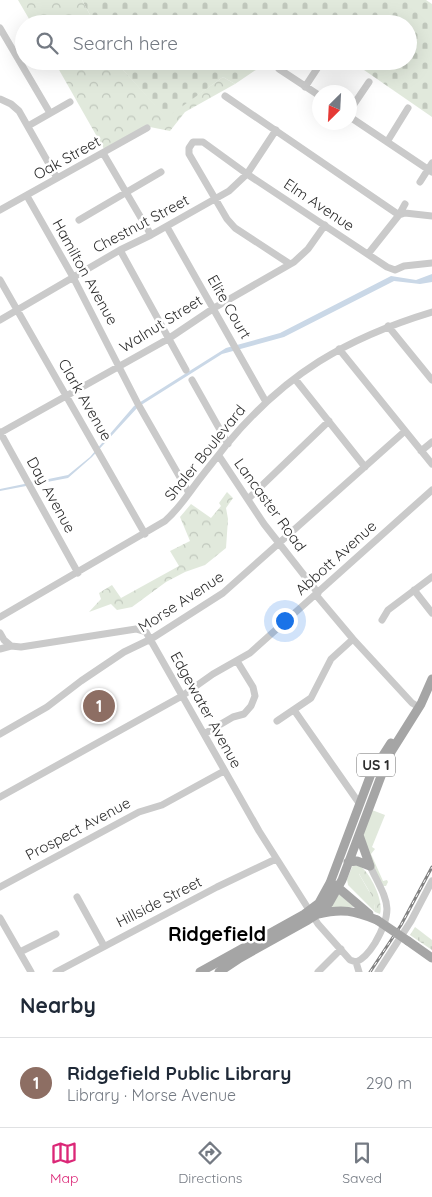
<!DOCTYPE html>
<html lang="en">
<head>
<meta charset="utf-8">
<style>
	body { margin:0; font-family:Quicksand,sans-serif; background:#f6f6f7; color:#1f2937 }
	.compass { position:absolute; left:312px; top:85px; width:45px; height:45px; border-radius:50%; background:#fff; box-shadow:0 5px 20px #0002; rotate:204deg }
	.you { position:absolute; left:284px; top:620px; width:18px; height:18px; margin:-12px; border:4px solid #fff; border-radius:50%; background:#1a73e8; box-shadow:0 0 0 8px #1a73e833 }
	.badge { display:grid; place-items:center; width:32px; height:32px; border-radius:50%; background:#db2777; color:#fff; font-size:16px; font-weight:700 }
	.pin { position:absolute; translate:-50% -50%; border:2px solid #fff; box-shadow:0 1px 5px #0006 }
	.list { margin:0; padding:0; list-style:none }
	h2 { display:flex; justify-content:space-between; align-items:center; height:65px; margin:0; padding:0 20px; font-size:21px }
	h2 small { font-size:16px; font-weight:400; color:#747a83 }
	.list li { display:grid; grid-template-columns:32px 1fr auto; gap:15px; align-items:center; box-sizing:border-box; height:90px; padding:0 20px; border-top:1px solid #e0e1e3 }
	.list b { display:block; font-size:19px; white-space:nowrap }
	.list p { margin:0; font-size:16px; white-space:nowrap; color:#747a83 }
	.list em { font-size:16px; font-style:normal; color:#747a83 }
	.icon { flex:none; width:28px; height:28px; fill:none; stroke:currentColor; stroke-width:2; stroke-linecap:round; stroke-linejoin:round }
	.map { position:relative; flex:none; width:432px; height:972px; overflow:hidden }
	.search { position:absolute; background:#fff; box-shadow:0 5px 20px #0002; left:15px; right:15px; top:15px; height:55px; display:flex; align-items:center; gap:12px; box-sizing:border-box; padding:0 18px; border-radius:28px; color:#747a83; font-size:19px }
	.sheet { height:155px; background:#fff }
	nav { display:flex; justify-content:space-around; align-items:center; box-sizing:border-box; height:70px; border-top:1px solid #e0e1e3; background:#fff; font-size:14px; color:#747a83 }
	nav a { display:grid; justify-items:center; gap:2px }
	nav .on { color:#db2777 }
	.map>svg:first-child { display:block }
	.green { fill:#e1e9dc }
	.forest { fill:url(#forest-crowns) }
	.wetland { fill:url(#wetland-marsh) }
	.cemetery { fill:url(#cemetery-stones) }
	.water { fill:#cad8e7 }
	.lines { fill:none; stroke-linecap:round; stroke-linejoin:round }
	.minor { stroke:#cacaca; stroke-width:7 }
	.major { stroke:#a5a5a5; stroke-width:9 }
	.rail-casing { stroke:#828282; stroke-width:3 }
	.rail { stroke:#fff; stroke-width:1; stroke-dasharray:4; stroke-linecap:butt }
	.major-bridge { stroke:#a5a5a5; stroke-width:9 }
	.labels { text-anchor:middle; stroke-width:5; stroke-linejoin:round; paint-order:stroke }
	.shield { fill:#fff; stroke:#6c6c6c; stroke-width:1 }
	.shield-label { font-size:14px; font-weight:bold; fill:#2d2d2d }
	.street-label { font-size:15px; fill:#2d2d2d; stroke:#fff }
	.district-label { font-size:20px; font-weight:bold; fill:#000; stroke:#fff }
</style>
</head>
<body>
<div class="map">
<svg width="432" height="972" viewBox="0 0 432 972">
	<defs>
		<pattern id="forest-crowns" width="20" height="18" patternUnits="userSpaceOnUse" patternTransform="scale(1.25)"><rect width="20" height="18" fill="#e1e9dc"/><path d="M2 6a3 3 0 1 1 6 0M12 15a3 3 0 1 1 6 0" fill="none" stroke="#c1c8bd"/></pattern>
		<pattern id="wetland-marsh" width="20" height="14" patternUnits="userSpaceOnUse" patternTransform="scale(1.25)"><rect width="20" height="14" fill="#e1e9dc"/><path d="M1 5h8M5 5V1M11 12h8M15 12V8" fill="none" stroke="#c1c8bd"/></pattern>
		<pattern id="cemetery-stones" width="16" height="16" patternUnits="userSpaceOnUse" patternTransform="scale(1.25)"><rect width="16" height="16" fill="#e1e9dc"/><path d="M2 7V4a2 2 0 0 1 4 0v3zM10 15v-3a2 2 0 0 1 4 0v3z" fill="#c1c8bd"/></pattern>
	</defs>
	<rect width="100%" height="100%" fill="#fff"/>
	<path class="green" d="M372,810L385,815L372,847L375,849L371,854L383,881L387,880L388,882L386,886H382L363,845L362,837Z
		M353,865L360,866L359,874L374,900L375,912L348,885L347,879Z
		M339,894L354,907H331Z"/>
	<path class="forest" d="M18,0H82L95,24H32Z
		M54,61H115L166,117L223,77L235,84L185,112L170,131L145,126L104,149Z
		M227,492L233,498L226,508L228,519L226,548L205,565L185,572L166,582L132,607L117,610L111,604L89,612L101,599L99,593L112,585L121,598L179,566L170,551L190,541L180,517L191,504L211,518L221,506L219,503Z
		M359,866H360C371,874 384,901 380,914L375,912C375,894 363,884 357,869Z"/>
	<path class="wetland" d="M415,927L432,940V950L410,935Z"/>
	<path class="cemetery" d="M82,0H426L432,4V117L351,61H408V24H95Z
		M115,61H269L235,84L223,77L166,118Z"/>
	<path class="water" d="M432,274V282L420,284L394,281L284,337L222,354L138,407L92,457L68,478L0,491V489L68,475L90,457L134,406L226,348L280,333L391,276L416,280Z"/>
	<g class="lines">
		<path class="minor" d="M0,28L50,113
			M279,69L320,96
			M305,87L322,61
			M225,96L399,215L405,213L432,216
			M0,99L11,104L19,111L57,178
			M350,110L369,82
			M350,117L432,172
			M28,126L70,102
			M387,142L408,108
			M103,153L151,235
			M420,182L432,163
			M27,196L73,277L138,404L189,493
			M0,210L147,128
			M79,220L161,172
			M167,227L266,402
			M120,250L186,370
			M368,254L399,215L405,204
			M290,264L235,228L227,219L189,154V148L193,142H203L247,174L387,267L395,270L404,266L432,263
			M0,280L145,534
			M0,320L120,250L151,235L229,191L247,174L276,130
			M388,326L432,380
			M339,349L432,464
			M295,379L365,467
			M192,380L228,444
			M0,432L78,573
			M0,433L168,339L214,308L294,262L308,249L325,225
			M421,451L432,442
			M219,456L264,524L318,593
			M248,499L329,421
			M414,590L432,613
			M316,595L353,639L412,703L419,707
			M0,617L165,521C175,512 182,503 190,492C201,476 215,460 227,444C285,374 346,338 432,312
			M382,620L388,610L432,577
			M0,633L4,640L11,646
			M0,649L11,646L21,647L136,629L146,632L259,831L318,924L350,960L356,962L359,972
			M294,710L359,803
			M277,721L311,698L331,659L353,639
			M0,734L47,707L81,681L124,652L151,639L223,593L405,431
			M204,734L233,717L244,714L251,706L255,696L253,687L237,661
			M0,797L182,696L213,674L250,653L432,490
			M0,887L139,812L162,805L224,771
			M77,897L104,946
			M0,918L31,972
			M20,952L56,934
			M356,962C364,959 370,951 375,943C396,907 386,900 370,866
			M56,972L217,887L276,859
			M318,972L341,949
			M378,972L411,921L432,881"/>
		<path class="major" d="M359,835L370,866
			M348,862L357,861L370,866
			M335,885L369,914
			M318,914C343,908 354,911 377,920
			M408,941L432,958
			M200,972L303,915L319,903L330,883L371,774L391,743
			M219,972L240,958L308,920L321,912L329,903L342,880L389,755L421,704L432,679"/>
		<g class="rail-casing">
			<path id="rail" d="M370,972L401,925L432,867"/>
		</g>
		<use href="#rail" class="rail"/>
		<path class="major-bridge" d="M377,920L408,941"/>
	</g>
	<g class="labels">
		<rect class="shield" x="357" y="753.5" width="38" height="23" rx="4"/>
		<g class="shield-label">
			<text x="376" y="770">US 1</text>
		</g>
		<g class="street-label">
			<text transform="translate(67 158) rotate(-29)" y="5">Oak Street</text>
			<text transform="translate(319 205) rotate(34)" y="5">Elm Avenue</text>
			<text transform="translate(141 224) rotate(-28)" y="5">Chestnut Street</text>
			<text transform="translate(85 272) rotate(61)" y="5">Hamilton Avenue</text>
			<text transform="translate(229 307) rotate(60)" y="5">Elite Court</text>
			<text transform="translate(161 324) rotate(-32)" y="5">Walnut Street</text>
			<text transform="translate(85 400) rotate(60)" y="5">Clark Avenue</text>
			<text transform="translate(205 453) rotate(-51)" y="5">Shaler Boulevard</text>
			<text transform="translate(51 495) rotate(61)" y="5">Day Avenue</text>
			<text transform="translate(270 505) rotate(54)" y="5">Lancaster Road</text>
			<text transform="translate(336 558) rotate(-42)" y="5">Abbott Avenue</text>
			<text transform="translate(181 602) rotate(-33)" y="5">Morse Avenue</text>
			<text transform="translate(206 710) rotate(61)" y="5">Edgewater Avenue</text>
			<text transform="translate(78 829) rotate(-28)" y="5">Prospect Avenue</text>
			<text transform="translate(159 902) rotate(-27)" y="5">Hillside Street</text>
		</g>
		<g class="district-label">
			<text x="217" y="941">Ridgefield</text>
		</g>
	</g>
</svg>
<svg class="compass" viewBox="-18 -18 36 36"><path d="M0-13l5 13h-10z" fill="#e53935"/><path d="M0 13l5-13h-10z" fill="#747a83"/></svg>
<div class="you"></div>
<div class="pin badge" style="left:99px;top:706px;background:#8d6e63">1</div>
<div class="search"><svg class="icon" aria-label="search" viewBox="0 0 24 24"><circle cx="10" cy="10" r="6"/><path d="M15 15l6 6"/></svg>Search here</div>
</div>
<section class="sheet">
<h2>Nearby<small></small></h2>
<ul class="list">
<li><span class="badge" style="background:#8d6e63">1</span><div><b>Ridgefield Public Library</b><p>Library · Morse Avenue</p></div><em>290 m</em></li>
</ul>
</section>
<nav>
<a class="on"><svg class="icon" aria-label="map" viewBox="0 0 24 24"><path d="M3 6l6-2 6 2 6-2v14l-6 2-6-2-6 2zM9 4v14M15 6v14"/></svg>Map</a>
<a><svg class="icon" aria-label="directions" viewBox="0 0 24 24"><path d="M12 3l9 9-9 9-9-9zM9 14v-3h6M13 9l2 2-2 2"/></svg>Directions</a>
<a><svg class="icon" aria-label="saved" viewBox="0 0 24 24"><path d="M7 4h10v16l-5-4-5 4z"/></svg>Saved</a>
</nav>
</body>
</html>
